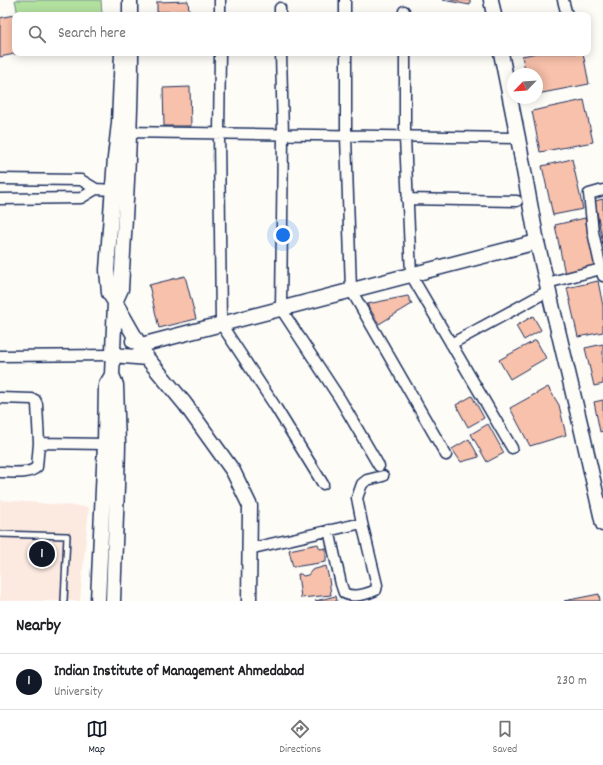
<!DOCTYPE html>
<html lang="en">
<head>
<meta charset="utf-8">
<style>
	body { margin:0; font-family:Dekko,sans-serif; background:#f6f6f6; color:#202124 }
	.compass { position:absolute; left:507px; top:68px; width:36px; height:36px; border-radius:50%; background:#fff; box-shadow:0 2px 10px #0003; rotate:245deg }
	.you { position:absolute; left:283px; top:235px; width:14px; height:14px; margin:-10px; border:3px solid #fff; border-radius:50%; background:#1a73e8; box-shadow:0 0 0 6px #1a73e833 }
	.badge { display:grid; place-items:center; width:26px; height:26px; border-radius:50%; background:#111827; color:#fff; font-size:13px; font-weight:700 }
	.pin { position:absolute; translate:-50% -50%; border:2px solid #fff; box-shadow:0 1px 4px #0006 }
	.list { margin:0; padding:0; list-style:none }
	h2 { display:flex; justify-content:space-between; align-items:center; height:52px; margin:0; padding:0 16px; font-size:17px }
	h2 small { font-size:13px; font-weight:400; color:#757577 }
	.list li { display:grid; grid-template-columns:26px 1fr auto; gap:12px; align-items:center; box-sizing:border-box; height:56px; padding:0 16px; border-top:1px solid #e0e0e0 }
	.list b { display:block; font-size:15px; white-space:nowrap }
	.list p { margin:0; font-size:13px; white-space:nowrap; color:#757577 }
	.list em { font-size:13px; font-style:normal; color:#757577 }
	.icon { flex:none; width:22px; height:22px; fill:none; stroke:currentColor; stroke-width:2; stroke-linecap:round; stroke-linejoin:round }
	.map { position:relative; flex:none; width:603px; height:601px; overflow:hidden }
	.search { position:absolute; background:#fff; box-shadow:0 2px 10px #0003; left:12px; right:12px; top:12px; height:44px; display:flex; align-items:center; gap:10px; box-sizing:border-box; padding:0 14px; border-radius:8px; color:#757577; font-size:15px }
	.sheet { height:108px; background:#fff }
	nav { display:flex; justify-content:space-around; align-items:center; box-sizing:border-box; height:56px; border-top:1px solid #e0e0e0; background:#fff; font-size:11px; color:#757577 }
	nav a { display:grid; justify-items:center; gap:2px }
	nav .on { color:#111827 }
	.map>svg:first-child { display:block }
	.built { fill:#fceae0 }
	.green { fill:#b2e09f; stroke:#66887e }
	.building { fill:#f8c1ab; stroke:#1b2f5e }
	.lines { fill:none; stroke-linecap:round; stroke-linejoin:round }
	.lane-casing { stroke:#1b2f5e; stroke-width:8 }
	.street-casing { stroke:#1b2f5e; stroke-width:13 }
	.secondary-casing { stroke:#1b2f5e; stroke-width:17 }
	.lane { stroke:#fdfcf7; stroke-width:5 }
	.street { stroke:#fdfcf7; stroke-width:10 }
	.secondary { stroke:#fdfcf7; stroke-width:14 }
</style>
</head>
<body>
<div class="map">
<svg width="603" height="601" viewBox="0 0 603 601">
	<rect width="100%" height="100%" fill="#fdfcf7"/>
	<filter id="ink" filterUnits="userSpaceOnUse"><feTurbulence type="fractalNoise" baseFrequency=".025" numOctaves="2"/><feDisplacementMap in="SourceGraphic" scale="8" xChannelSelector="R" yChannelSelector="G"/><feConvolveMatrix kernelMatrix="1 2 1 2 8 2 1 2 1" color-interpolation-filters="sRGB"/></filter>
	<g filter="url(#ink)">
		<path class="built" d="M0,500L89,507L80,601H0Z"/>
		<path class="green" d="M15,0H101L102,15H18Z"/>
		<path class="building" d="M443,0H470V5Z
			M188,1L189,11L157,12V2Z
			M27,12L28,15H15V53H19L0,57V18Z
			M537,53H583L589,84L537,94V74H526L522,56Z
			M190,87L191,126H164L163,88Z
			M584,100L593,142L540,152L532,111Z
			M572,159L583,209L553,215L542,166Z
			M603,199V244L595,201Z
			M585,218L596,268L565,274L555,225Z
			M185,276L196,319L159,328L149,285Z
			M598,281L603,306V332L578,337L567,288Z
			M408,296L412,304L379,324L367,304Z
			M533,316L541,330L524,340L516,326Z
			M536,340L546,358L510,379L499,360Z
			M603,344V384L594,386L585,348Z
			M548,387L559,405L566,435L530,446L510,408Z
			M472,396L484,418L468,427L456,405Z
			M603,400V431L600,432L594,402Z
			M488,424L504,453L487,462L471,434Z
			M469,439L479,457L461,462L452,449Z
			M318,544L320,549L326,548V562L293,567L289,550Z
			M326,566L329,579L331,595L301,598L298,574H301L303,576L308,575L312,570Z
			M599,594L600,601H564Z
			M336,596L337,601H315Z"/>
		<g class="lines">
			<g class="lane-casing">
				<path id="lane" d="M0,534L67,536L64,601"/>
			</g>
			<g class="street-casing">
				<path id="street" d="M345,0V15
					M563,0L567,15
					M280,8V15
					M404,11V15
					M220,15V0
					M220,53L219,134L221,324L275,406L323,484
					M281,53L283,135L281,309L340,399L379,466
					M346,53V136L351,290L446,455
					M405,53V137L411,275L512,448
					M122,132L518,138
					M0,179L81,180L96,189
					M0,199L81,198L96,189L113,190
					M407,199L517,201
					M601,269L593,232L589,194L603,190
					M547,283L601,269L603,276
					M451,344L548,291
					M0,356L113,355
					M0,398L32,399L35,400L37,404L39,443
					M0,472C11,472 29,475 37,467L39,443L105,444
					M362,523L357,498L362,484L367,480L383,476
					M249,549L362,523L377,585L376,590C367,594 353,598 344,593L341,584L329,530"/>
			</g>
			<g class="secondary-casing">
				<path id="secondary" d="M130,0V15
					M491,0L494,15
					M122,53L119,123L115,158L107,270L109,293L115,302L147,358L185,404L233,471L250,506L249,601
					M501,53L518,138L537,242L581,427L603,524
					M133,341L141,345L537,242
					M113,355L147,358
					M98,601L105,444L106,385L112,375
					M113,601L117,486L118,444L116,385L112,375L115,302L121,289C125,212 131,133 131,55"/>
			</g>
			<use href="#lane" class="lane"/>
			<use href="#street" class="street"/>
			<use href="#secondary" class="secondary"/>
		</g>
	</g>
</svg>
<svg class="compass" viewBox="-18 -18 36 36"><path d="M0-13l5 13h-10z" fill="#e53935"/><path d="M0 13l5-13h-10z" fill="#757577"/></svg>
<div class="you"></div>
<div class="pin badge" style="left:42px;top:554px">1</div>
<div class="search"><svg class="icon" aria-label="search" viewBox="0 0 24 24"><circle cx="10" cy="10" r="6"/><path d="M15 15l6 6"/></svg>Search here</div>
</div>
<section class="sheet">
<h2>Nearby<small></small></h2>
<ul class="list">
<li><span class="badge">1</span><div><b>Indian Institute of Management Ahmedabad</b><p>University</p></div><em>230 m</em></li>
</ul>
</section>
<nav>
<a class="on"><svg class="icon" aria-label="map" viewBox="0 0 24 24"><path d="M3 6l6-2 6 2 6-2v14l-6 2-6-2-6 2zM9 4v14M15 6v14"/></svg>Map</a>
<a><svg class="icon" aria-label="directions" viewBox="0 0 24 24"><path d="M12 3l9 9-9 9-9-9zM9 14v-3h6M13 9l2 2-2 2"/></svg>Directions</a>
<a><svg class="icon" aria-label="saved" viewBox="0 0 24 24"><path d="M7 4h10v16l-5-4-5 4z"/></svg>Saved</a>
</nav>
</body>
</html>
